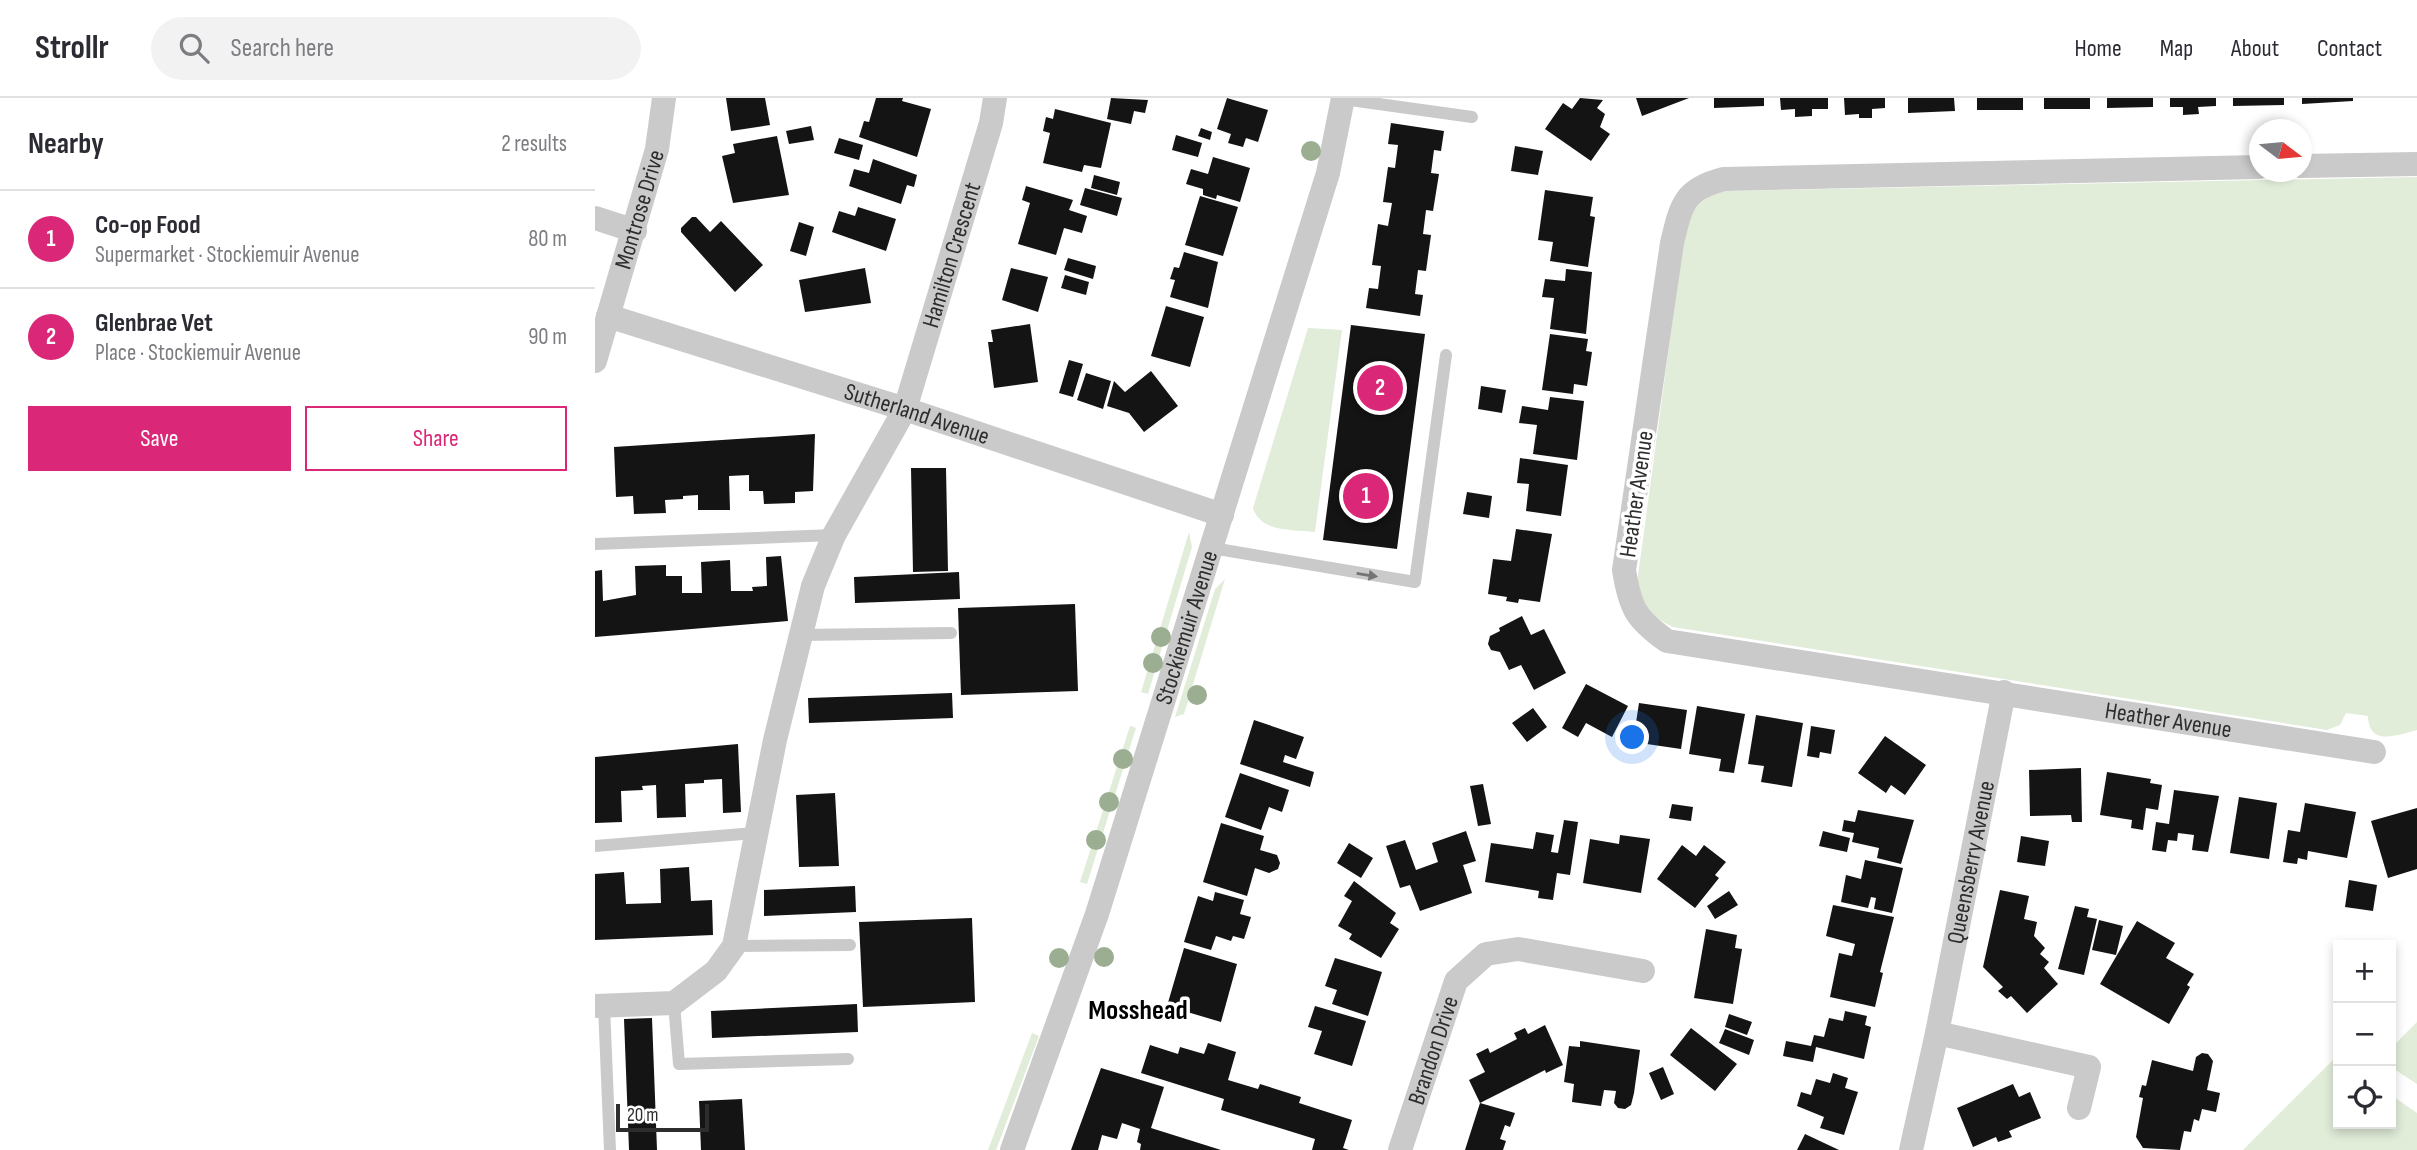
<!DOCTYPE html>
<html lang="en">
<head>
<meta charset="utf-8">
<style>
	body { margin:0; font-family:"Sofia Sans Condensed",sans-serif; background:#f2f2f3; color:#2b2b33 }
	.controls { position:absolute; right:21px; bottom:21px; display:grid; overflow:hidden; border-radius:0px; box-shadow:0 4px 10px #0003 }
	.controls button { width:63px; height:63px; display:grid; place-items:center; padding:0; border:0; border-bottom:2px solid #e1e1e2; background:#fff; color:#2b2b33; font:35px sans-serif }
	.compass { position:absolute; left:1654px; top:21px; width:63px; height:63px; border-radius:50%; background:#fff; box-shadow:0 4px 10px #0003; rotate:106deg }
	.scale { position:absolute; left:21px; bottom:18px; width:93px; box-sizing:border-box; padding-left:7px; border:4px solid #2d2d2d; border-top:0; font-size:19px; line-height:24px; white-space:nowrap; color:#2d2d2d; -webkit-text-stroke:5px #fff; paint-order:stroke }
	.you { position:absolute; left:1038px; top:640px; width:24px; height:24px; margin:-18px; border:5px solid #fff; border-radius:50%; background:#1a73e8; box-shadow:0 0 0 10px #1a73e833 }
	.badge { display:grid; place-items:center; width:46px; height:46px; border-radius:50%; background:#db2777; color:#fff; font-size:23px; font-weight:700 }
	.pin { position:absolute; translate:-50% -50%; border:4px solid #fff; box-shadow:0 2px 7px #0006 }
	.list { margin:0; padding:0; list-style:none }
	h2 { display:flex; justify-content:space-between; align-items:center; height:91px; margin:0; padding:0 28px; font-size:30px }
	h2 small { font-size:23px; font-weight:400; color:#7c7c81 }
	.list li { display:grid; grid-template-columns:46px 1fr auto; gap:21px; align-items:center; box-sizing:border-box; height:98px; padding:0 28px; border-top:2px solid #e1e1e2 }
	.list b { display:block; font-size:26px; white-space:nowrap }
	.list p { margin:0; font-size:23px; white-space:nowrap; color:#7c7c81 }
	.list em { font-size:23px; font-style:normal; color:#7c7c81 }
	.actions { display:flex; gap:14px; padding:21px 28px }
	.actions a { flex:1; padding:16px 0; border:2px solid #db2777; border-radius:0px; text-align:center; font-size:24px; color:#db2777 }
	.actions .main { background:#db2777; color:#fff }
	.icon { flex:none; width:38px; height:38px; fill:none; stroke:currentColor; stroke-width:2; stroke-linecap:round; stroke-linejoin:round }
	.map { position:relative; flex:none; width:1822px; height:1052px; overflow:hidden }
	header { display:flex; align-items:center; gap:42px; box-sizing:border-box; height:98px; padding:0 35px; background:#fff; border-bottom:2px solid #e1e1e2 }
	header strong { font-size:33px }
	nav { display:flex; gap:38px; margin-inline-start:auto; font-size:24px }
	.search { width:490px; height:63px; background:#f2f2f3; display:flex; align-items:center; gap:18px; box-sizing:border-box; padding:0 24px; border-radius:38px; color:#7c7c81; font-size:26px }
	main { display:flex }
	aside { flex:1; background:#fff }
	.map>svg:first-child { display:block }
	.green { fill:#e1ecd9 }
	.building { fill:#141414 }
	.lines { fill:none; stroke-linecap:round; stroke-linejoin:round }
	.service { stroke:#cacaca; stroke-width:12 }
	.minor { stroke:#cacaca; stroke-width:24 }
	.tree { fill:#9bae92 }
	.oneway { fill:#747474 }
	.labels { text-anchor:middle; stroke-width:7; stroke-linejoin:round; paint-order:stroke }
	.street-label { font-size:24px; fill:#2d2d2d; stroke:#fff }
	.quarter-label { font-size:28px; font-weight:bold; fill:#000; stroke:#fff }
</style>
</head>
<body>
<header>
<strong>Strollr</strong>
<div class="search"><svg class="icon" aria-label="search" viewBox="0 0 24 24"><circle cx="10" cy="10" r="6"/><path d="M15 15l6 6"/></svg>Search here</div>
<nav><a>Home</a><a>Map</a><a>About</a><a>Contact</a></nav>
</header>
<main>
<aside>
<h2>Nearby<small>2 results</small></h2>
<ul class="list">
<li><span class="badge">1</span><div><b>Co-op Food</b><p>Supermarket · Stockiemuir Avenue</p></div><em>80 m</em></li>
<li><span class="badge">2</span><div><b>Glenbrae Vet</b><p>Place · Stockiemuir Avenue</p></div><em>90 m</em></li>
</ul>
<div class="actions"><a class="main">Save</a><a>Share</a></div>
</aside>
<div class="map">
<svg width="1822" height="1052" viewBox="0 0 1822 1052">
	<rect width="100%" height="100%" fill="#fff"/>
	<path class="green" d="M1822,79V632C1802,637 1774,649 1773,618L1751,615L1745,627L1732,632L1078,529C1056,519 1049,507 1042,485L1090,131C1096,110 1110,98 1130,93Z
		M713,230L747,232L720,434C698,431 666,435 658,410Z
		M594,434L597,449L553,596L546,594Z
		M630,481L589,616L580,619L620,491Z
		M535,628L541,630L492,786L485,784Z
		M1822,924V986L1796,969V950Z
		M437,935L444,938L401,1052H393Z
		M1741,959L1743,1026H1796V997L1822,1015V1052H1648Z"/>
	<path class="building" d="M131,0H170L175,27L136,33Z
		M281,0H308L307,3L336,11L322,59L264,39L269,23L274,24Z
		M516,0L553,2L550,15L539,13L536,26L512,21Z
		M632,0L673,12L663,44L651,40L648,49L633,45L636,36L622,31Z
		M985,0L1008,2L1002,10L1010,16L1005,29L1015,36L996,63L950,31L968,5L977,11Z
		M1041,0H1094L1047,18Z
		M1119,0H1169V8L1119,10Z
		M1185,0H1233V11H1217V18L1200,19V11L1186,12Z
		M1249,0H1290V10L1277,11V20H1264V16L1250,17Z
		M1313,0H1359L1360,13L1313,15Z
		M1382,0H1428V12H1382Z
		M1449,0H1495V11H1449Z
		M1512,0H1558V9L1512,10Z
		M1575,0H1621V8L1603,9L1604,16L1588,17V9H1575Z
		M1638,0H1689V7L1638,8Z
		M1707,0H1758V3L1707,6Z
		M460,11L516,25L506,70L489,67L487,74L448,65L455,35L448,33L451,19L458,21Z
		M796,25L849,33L846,53L839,52L836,75L844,76L838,113L831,112L828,136L836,137L831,173L823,172L820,196L828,197L825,218L771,210L774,190L783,191L786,168L777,167L783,126L793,128L797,105L788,104L793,69L800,70L803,47L793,46Z
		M216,28L219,42L194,46L191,33Z
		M606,30L617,34L615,42L603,38Z
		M581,37L607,45L603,59L577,52Z
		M182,38L194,97L138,105L127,58L140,55L138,46Z
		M244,40L268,47L264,62L239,55Z
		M920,48L948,53L943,77L916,73Z
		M618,59L655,70L645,104L622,97L621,101L608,97V91L591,86L596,71L613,76Z
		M278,61L322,77L319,89L312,87L306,106L254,88L259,71L274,75Z
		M499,77L525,84L522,97L496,90Z
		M431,88L478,102L474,112L492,118L487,135L469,130L461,157L423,146L435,105L427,102Z
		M490,90L527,100L522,118L485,107Z
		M950,92L998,99L995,118L1000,119L993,169L955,163L958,144L943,142Z
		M605,98L643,109L628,158L590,147Z
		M263,109L301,121L291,153L237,134L244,113L260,118Z
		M97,119H101L115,134L126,123L168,167L140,194L86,134V130Z
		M204,124L219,129L211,158L195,153Z
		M589,154L623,164L613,210L575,199L580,182L575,181L579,169L584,170Z
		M473,160L501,168L498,181L469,172Z
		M270,170L276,205L210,214L204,182Z
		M416,170L453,179L443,214L407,202Z
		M971,171L997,174L991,236L955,231L959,200L947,199L950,181L970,183Z
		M470,177L494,184L491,197L466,190Z
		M571,208L609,219L595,269L556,258Z
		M435,226L443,284L399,290L393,244H398L396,232Z
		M756,227L830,236L802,451L728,442Z
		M955,236L993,241L991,253L997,254L992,288L979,286L978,296L947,292Z
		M474,262L488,266L478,299L464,295Z
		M556,273L583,308L549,334L534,315L512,308L519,283L530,294Z
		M491,275L516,283L508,311L482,302Z
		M886,288L911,292L907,315L883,311Z
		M955,299L989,303L982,362L938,356L942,327L924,325L927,308L953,312Z
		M220,336L218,393L200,394V405L169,406L168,393H154V377L134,378L135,412H103V397L88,398V401L70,402L71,415L39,416L38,398L21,399L19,349Z
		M925,360L973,367L966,418L931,413L934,386L922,385Z
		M316,370H351L353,473L318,474Z
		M872,394L897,398L894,420L868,416Z
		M921,431L957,436L945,504L924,501L923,505L911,503L912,499L893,496L898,461L916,463Z
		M186,458L193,523L0,539V473L7,472L8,503L41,497L40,468L71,467V478H87V495H107L106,464L135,462L136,493H158L157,489L172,488L171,459Z
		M364,474L365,501L260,505L259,479Z
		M480,506L483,593L366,597L363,510Z
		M927,518L936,537L949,531L971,575L939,592L926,567L914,572L905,554L896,552L893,546L895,538L905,533L904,530Z
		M991,586L1033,608L1017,639L991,625L983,639L967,630Z
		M357,595L358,620L214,625L213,600Z
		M1044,605L1092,612L1086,651L1038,644Z
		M1102,608L1150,616L1139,675L1124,673L1126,661L1094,656Z
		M938,610L952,629L932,644L917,625Z
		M1161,617L1208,625L1197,689L1166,684L1169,668L1153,666Z
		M659,622L709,639L701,661L690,657L688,664L719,674L715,689L645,666Z
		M1216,628L1240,632L1236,656L1225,654L1224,660L1212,658Z
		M1290,638L1331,667L1310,697L1296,687L1291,695L1263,675Z
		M143,646L146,714L128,715L127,681L109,682V685L90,686L91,719L62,720L61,687L47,688L48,692L26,693L27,724L0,725V659Z
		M1486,670L1487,724H1477L1476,717L1435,718L1434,672Z
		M1512,674L1556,681L1555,685L1567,687L1563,712L1551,710L1548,732L1536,730L1537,722L1505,717Z
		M645,675L694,692L687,714L674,709L666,732L630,719Z
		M888,686L896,726L883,728L875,688Z
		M1579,692L1624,698L1613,754L1597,752L1599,737L1583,735L1582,743L1573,742L1571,754L1557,752L1561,724L1574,726Z
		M240,695L244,768L204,769L201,697Z
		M1644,699L1682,705L1674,761L1635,755Z
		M1710,705L1761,714L1752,760L1713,753L1712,762L1703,760L1702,766L1688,764L1693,732L1705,734Z
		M1077,706L1098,709L1096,723L1074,720Z
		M1822,710V771L1793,780L1776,723Z
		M1263,712L1319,722L1306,766L1282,760L1284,750L1257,744L1259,735L1247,733L1249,722L1260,724Z
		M969,722L983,724L975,777L962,775L958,802L943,800L944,793L890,784L896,745L938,751L941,734L959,737L956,754L963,755Z
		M626,725L669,738L665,752L682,757L685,765L683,771L674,775L660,770L652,798L608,784Z
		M871,733L881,763L868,767L877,795L825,813L815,787L805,790L791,748L810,742L821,772L843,764L837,745Z
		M1228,733L1255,740L1252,754L1224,748Z
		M1025,737L1055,741L1046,795L988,785L995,741L1024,746Z
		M1426,738L1454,743L1450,768L1422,764Z
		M754,745L778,760L766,780L742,765Z
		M1087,747L1101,758L1109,747L1131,764L1120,777L1124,780L1100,810L1062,781Z
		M1270,762L1308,770L1297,815L1279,811L1281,800L1276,799L1273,810L1246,804L1251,777L1266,781Z
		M94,769L96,803L117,802L118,837L0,842V776L29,774L31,806L66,805L65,771Z
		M1754,782L1782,787L1778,813L1750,809Z
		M759,783L801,815L795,825L804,831L786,860L754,841L757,836L743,828L757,803L749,798Z
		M260,788L261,814L169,818V792Z
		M1405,792L1434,798L1429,821L1442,824L1439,838L1450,850L1445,856L1454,864L1449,870L1463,886L1432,915L1416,898L1412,901L1403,893L1408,889L1388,869Z
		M1134,793L1143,807L1120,821L1112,808Z
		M620,794L649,802L645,816L656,819L649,841L638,838L636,843L621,838L616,852L589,844L603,798L618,803Z
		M1238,807L1299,819L1285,874L1288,875L1280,909L1235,899L1244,855L1257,858L1260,846L1231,838Z
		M1480,808L1494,811L1492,819L1502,821L1489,877L1463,871Z
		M377,820L380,904L268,909L264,824Z
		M1504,822L1528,828L1521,857L1497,852Z
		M1542,823L1580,845L1571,860L1599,876L1592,887L1595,889L1574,926L1505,886Z
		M1111,831L1142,837L1140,850L1147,851L1138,906L1099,900Z
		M589,850L642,866L626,924L572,908Z
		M740,860L787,874L773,918L737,906L742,892L730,888Z
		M262,906L263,934L117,940L116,913Z
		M720,908L771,923L757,968L719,956L727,933L713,929Z
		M1250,913L1272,918L1270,927L1276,929L1269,961L1221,949L1218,964L1188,958L1191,943L1216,948L1219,937L1229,939L1234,920L1248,923Z
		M1134,916L1157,924L1152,937L1130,929Z
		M57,920L62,1052H34L29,921Z
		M950,927L968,967L951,975L950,972L885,1005L920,1015L915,1029L910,1027L905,1041L911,1043L908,1052H870L885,1005L874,982L890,974L881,956L893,950L895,955L922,941L919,935L930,930L933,936Z
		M1096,930L1142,966L1120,993L1075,957Z
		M1130,931L1159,942L1154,957L1124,945Z
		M985,943L1045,952L1039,995L1036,1007L1030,1011L1023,1010L1019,1005L1021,993L1009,992L1006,1008L977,1004L979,986L969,984L974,948L985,949Z
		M613,945L641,954L633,982L663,991L665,986L706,999L704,1005L757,1022L748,1050L754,1052H717L720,1041L626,1012L629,1001L546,975L555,947L583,956L585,949L609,956Z
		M1607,955L1613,956L1618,963L1612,992L1625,995L1621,1014L1607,1011L1604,1023L1599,1021L1596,1034L1589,1033L1585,1052L1548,1050L1541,1039L1548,1000L1544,999L1547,987L1551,988L1557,962L1598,973L1601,959Z
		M1068,969L1079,996L1066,1002L1054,975Z
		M506,970L569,989L556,1030L626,1052H545L546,1046L542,1044L545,1031L527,1025L522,1041L507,1037L503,1052H476Z
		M1238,975L1253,980L1250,990L1263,994L1249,1037L1225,1030L1229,1019L1202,1008L1206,994L1216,997L1221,981L1235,985Z
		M1418,986L1424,999L1435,994L1446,1020L1414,1033L1417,1039L1403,1044L1401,1039L1378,1049L1362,1010Z
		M147,1001L150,1052H106L104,1003Z
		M1210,1036L1244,1052H1202Z"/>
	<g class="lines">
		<path class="service" d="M748,1L877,19
			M0,446L239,437
			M617,450L820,484L851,257
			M205,537L356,535
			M0,748L160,735
			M139,848L255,847
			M79,905L84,966L253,961
			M9,908L15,1052"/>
		<g class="minor">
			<path d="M1706,68L1822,66"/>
			<path id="s1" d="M1664,69L1129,81C1089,91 1086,107 1077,145L1029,472C1035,510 1041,521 1072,543L1779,654"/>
			<path d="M0,120L40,133"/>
			<path id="s2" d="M13,218L310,311L627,417"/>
			<path id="s3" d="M0,263L62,51L69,0"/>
			<path id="s4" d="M0,908L79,905L121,873L139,848L180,642L218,488L239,437L310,311L396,25L400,0"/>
			<path d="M1342,935L1494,969L1484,1010"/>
			<path id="s5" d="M417,1052L502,816L733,75L748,0"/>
			<path id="s6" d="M805,1052L861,883L891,856L923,851L1048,873"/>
			<path id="s7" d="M1316,1052L1342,935L1409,594"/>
		</g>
	</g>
	<g class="tree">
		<circle cx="716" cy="53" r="10"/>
		<circle cx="566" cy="539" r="10"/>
		<circle cx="558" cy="565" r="10"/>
		<circle cx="602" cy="597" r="10"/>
		<circle cx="528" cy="661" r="10"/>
		<circle cx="514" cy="704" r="10"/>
		<circle cx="501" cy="742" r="10"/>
		<circle cx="509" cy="859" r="10"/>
		<circle cx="464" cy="860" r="10"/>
	</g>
	<defs><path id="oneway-solid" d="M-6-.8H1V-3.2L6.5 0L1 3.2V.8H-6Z" transform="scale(1.75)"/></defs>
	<use class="oneway" href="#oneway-solid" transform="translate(772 477) rotate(9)"/>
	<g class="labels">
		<g class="street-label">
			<text dy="8" stroke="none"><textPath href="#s3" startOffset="158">Montrose Drive</textPath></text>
			<text dy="8" stroke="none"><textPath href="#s4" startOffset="892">Hamilton Crescent</textPath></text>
			<text dy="8" stroke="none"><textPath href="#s2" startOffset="324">Sutherland Avenue</textPath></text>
			<text transform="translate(1041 396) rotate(-82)" y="8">Heather Avenue</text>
			<text dy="8" stroke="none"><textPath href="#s5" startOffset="551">Stockiemuir Avenue</textPath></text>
			<text dy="8" stroke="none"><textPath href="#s1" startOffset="1549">Heather Avenue</textPath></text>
			<text dy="8" stroke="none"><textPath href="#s7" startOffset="294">Queensberry Avenue</textPath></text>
			<text dy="8" stroke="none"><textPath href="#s6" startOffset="105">Brandon Drive</textPath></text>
		</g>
		<g class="quarter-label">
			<text x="543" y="921">Mosshead</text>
		</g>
	</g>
</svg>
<div class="controls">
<button>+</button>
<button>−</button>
<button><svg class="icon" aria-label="locate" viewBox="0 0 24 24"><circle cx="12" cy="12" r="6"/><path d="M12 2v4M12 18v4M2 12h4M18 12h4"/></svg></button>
</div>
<svg class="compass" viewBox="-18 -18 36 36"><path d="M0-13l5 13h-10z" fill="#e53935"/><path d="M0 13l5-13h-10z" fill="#7c7c81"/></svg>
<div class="scale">20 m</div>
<div class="you"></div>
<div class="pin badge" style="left:771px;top:398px">1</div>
<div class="pin badge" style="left:785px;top:290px">2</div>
</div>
</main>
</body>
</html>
